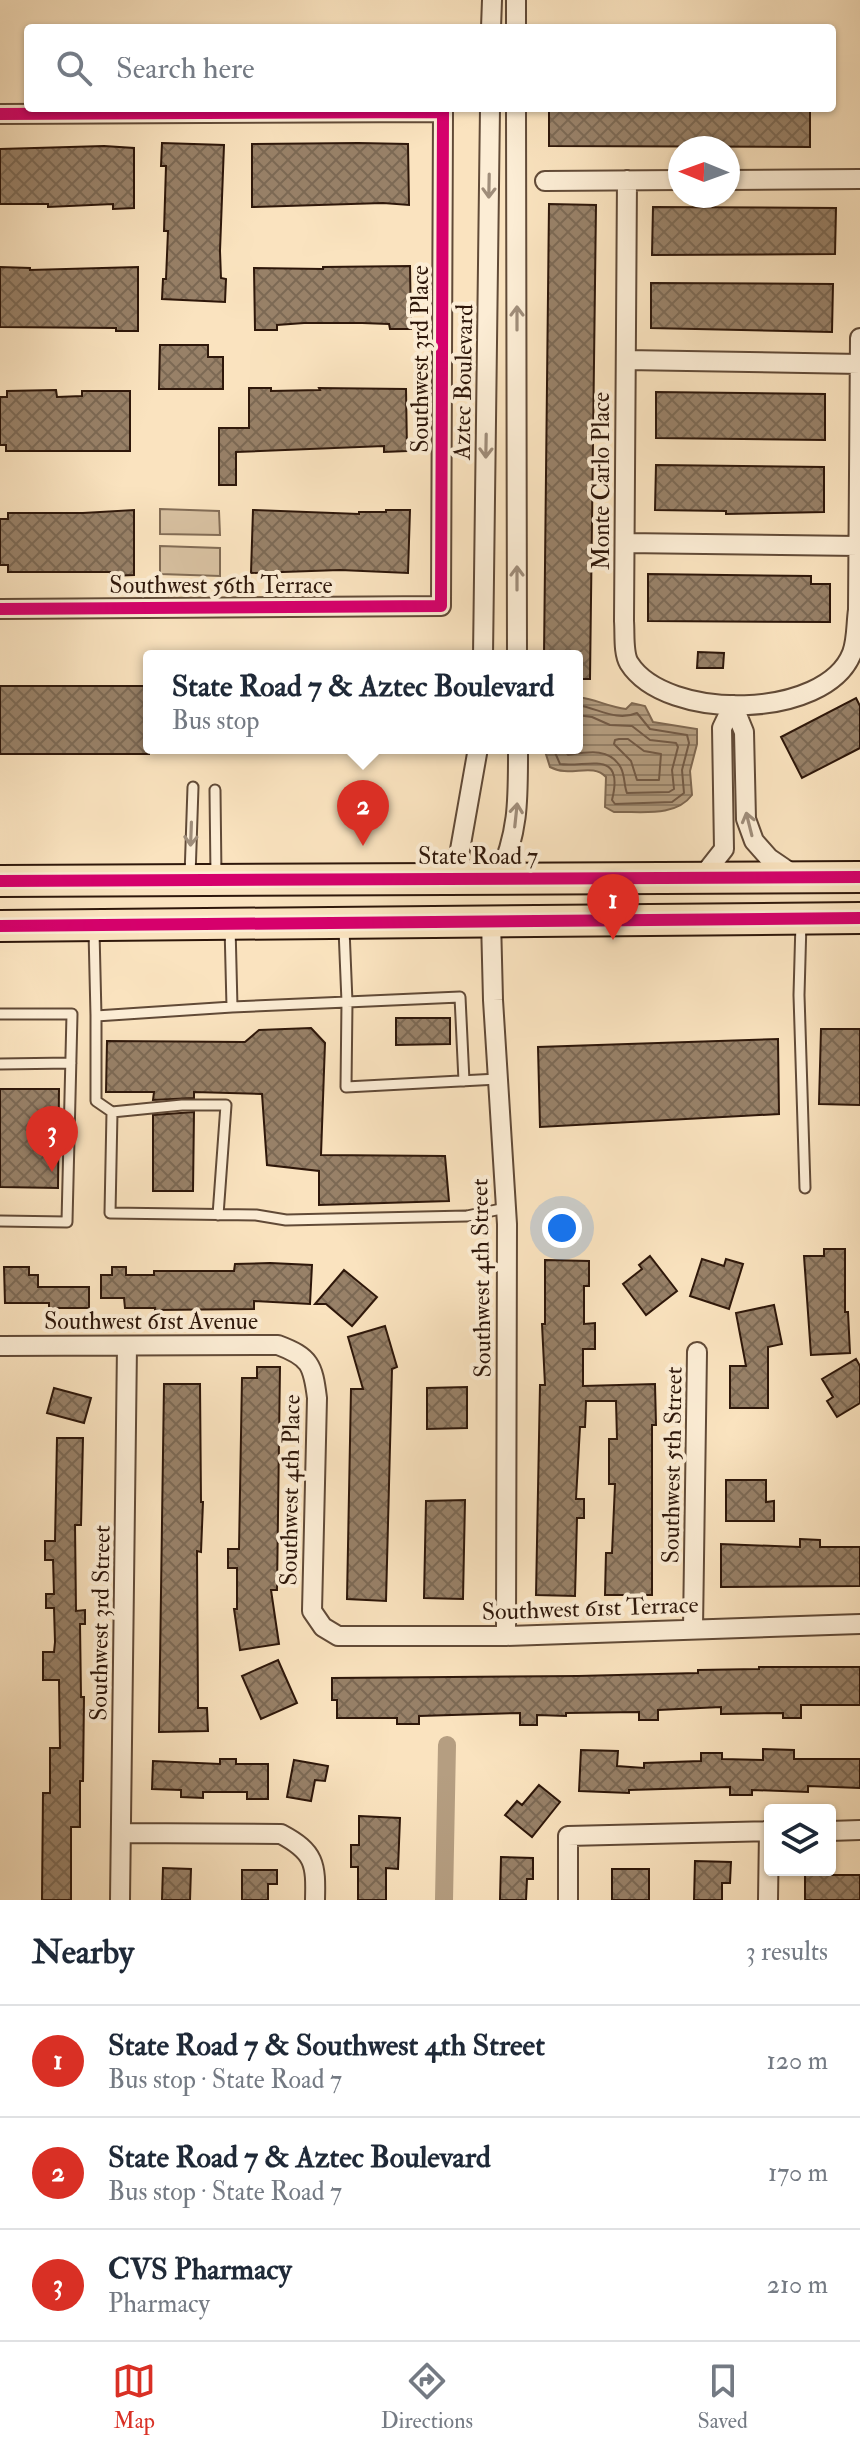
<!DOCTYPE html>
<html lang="en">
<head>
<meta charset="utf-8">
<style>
	body { margin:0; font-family:"IM FELL Double Pica",serif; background:#f2f2f3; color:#1f2937 }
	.controls { position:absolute; right:24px; bottom:24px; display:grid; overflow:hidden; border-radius:8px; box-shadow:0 2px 6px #0004 }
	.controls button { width:72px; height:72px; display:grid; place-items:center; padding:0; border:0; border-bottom:2px solid #e0e1e3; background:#fff; color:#1f2937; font:40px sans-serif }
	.compass { position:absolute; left:668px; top:136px; width:72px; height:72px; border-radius:50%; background:#fff; box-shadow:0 2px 6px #0004; rotate:271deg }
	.you { position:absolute; left:562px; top:1228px; width:28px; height:28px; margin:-20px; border:6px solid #fff; border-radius:50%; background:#1a73e8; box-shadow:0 0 0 12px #1a73e833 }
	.badge { display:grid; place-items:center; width:52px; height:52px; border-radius:50%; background:#d93025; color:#fff; font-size:26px; font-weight:700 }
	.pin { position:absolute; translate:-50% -66px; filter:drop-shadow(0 2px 4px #0008) }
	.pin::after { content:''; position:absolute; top:42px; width:28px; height:24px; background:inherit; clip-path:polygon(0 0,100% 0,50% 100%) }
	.popup { position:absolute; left:143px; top:650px; width:440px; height:104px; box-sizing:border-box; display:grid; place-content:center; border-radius:8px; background:#fff; filter:drop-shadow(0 2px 6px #0005); font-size:26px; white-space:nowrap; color:#747a83 }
	.popup b { font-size:30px; color:#1f2937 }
	.popup::after { content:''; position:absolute; left:50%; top:100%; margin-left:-16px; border:16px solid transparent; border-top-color:#fff }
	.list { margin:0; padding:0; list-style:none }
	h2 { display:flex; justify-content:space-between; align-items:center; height:104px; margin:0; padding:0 32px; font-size:34px }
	h2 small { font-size:26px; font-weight:400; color:#747a83 }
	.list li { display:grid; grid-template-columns:52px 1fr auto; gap:24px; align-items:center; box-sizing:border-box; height:112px; padding:0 32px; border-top:2px solid #e0e1e3 }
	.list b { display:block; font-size:30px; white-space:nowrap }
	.list p { margin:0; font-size:26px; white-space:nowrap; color:#747a83 }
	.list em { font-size:26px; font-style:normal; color:#747a83 }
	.icon { flex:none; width:44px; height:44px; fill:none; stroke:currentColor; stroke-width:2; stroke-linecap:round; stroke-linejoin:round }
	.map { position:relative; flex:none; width:860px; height:1900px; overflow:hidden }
	.search { position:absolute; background:#fff; box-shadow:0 2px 6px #0004; left:24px; right:24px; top:24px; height:88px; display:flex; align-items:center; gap:20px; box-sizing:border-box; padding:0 28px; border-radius:8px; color:#747a83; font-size:30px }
	.sheet { height:440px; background:#fff }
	nav { display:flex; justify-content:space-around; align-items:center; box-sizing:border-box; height:112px; border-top:2px solid #e0e1e3; background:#fff; font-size:22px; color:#747a83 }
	nav a { display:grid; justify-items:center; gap:4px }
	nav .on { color:#d93025 }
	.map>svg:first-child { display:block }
	.pitch { fill:#d7c0a0; stroke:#826c55; stroke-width:2 }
	.water { fill:url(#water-rules); stroke:#7f6851; stroke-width:2 }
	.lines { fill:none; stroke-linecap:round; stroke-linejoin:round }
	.shore { stroke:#725a46; stroke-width:2 }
	.canal { stroke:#b59e81; stroke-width:18 }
	.building { fill:url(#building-cross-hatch); stroke:#2e170a; stroke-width:2 }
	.service-casing { stroke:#614a37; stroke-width:13 }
	.minor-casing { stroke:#614a37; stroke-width:22 }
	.primary-casing { stroke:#2e170a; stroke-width:34 }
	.service { stroke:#fcedd5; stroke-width:9 }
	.minor { stroke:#fcedd5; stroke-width:18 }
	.primary { stroke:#fae3bf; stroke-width:30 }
	.cycleway-casing { stroke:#fcedd5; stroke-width:17 }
	.cycleway { stroke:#d6006c; stroke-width:12 }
	.oneway { stroke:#9f8d7a }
	.labels { text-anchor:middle; stroke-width:8; stroke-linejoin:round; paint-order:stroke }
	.street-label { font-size:24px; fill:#2e170a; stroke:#fcedd5 }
</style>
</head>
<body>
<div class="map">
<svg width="860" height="1900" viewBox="0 0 860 1900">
	<defs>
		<pattern id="water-rules" width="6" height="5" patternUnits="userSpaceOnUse" patternTransform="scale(2)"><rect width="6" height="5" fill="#b59e81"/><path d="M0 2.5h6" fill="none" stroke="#948068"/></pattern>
		<pattern id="building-cross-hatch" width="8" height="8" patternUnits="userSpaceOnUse" patternTransform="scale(2)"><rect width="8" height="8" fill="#988168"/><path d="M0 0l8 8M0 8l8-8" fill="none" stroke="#7c6954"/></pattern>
	</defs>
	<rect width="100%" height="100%" fill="#fae3bf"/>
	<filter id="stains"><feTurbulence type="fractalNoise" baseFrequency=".0025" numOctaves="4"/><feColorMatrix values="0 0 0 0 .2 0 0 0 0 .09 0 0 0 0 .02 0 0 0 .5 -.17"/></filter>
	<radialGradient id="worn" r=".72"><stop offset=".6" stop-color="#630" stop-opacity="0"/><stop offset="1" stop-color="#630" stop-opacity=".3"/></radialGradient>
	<path class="pitch" d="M160,509L219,511L220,535L160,534Z
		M160,546L220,548V576L160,574Z"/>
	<path class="water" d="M577,697C596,699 608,707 626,709L632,703L645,706L653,722L697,729V744L690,771L692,795C675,818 640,811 614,812L605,807L606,777C592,762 570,778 550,767L544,748H577Z"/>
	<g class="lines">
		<path class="shore" d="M619,739H628L644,751L661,754L659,780H637L631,761L614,744L615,740Z
			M553,748L560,764C587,768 625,748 612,800L615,804L672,802L684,793L682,770L689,743L687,735L650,729L637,713C616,722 598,708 577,705
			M563,748L568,755C587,752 610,747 621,768C625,776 624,786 627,793L669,792L674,789L672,770L678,747L676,743L650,740L632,726L610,725L592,717L577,715"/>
		<path class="canal" d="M444,1900L447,1745"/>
	</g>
	<path class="building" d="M549,108H810V147L549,146Z
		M162,143L224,145L220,251L221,278L226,279L225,302L162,299L163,279H166L168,231H164L166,166H161Z
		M358,143L408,144L409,205L383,203L252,207V144Z
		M104,146L134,148V208L113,209V204L48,207V204H0V149Z
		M549,204L596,205L590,679H577V656H544Z
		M653,207L836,208L835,254L652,255Z
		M410,266L411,329H390L389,324L362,323H304L277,325V330H255L254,268L323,269V267Z
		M0,267L30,268V270L138,267V331H116V328L0,327Z
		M651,283L833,284L832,332L651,328Z
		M160,345H208V357H223V389H159Z
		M249,388H271V391L320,390L319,388L406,389L407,451L384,452V446L236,452V485H219V428H249Z
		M56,390L57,397L82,396V391H130V451H6V445H0V397H7V391Z
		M656,392L825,394V440L656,438Z
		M656,465L824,467V512L726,514V511L655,510Z
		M134,510V575L110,576V572H8V565H0V519H8V513H83Z
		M253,510L359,514V512H386V510H410L408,573L340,570L251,573Z
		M648,574L811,576V584H830V622L648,621Z
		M698,652L724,653L723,668H697Z
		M0,686H149V754H0Z
		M856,698L860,706V748L802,778L781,737Z
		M396,1018H450V1044L396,1045Z
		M311,1028L325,1043L321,1155L445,1156L449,1201L319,1205V1171L267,1165L262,1094L194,1092V1098L153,1100L154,1092H106L107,1041L245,1042L259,1030Z
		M821,1029H860V1105L819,1104Z
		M778,1039L779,1114L540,1127L538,1047Z
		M0,1089H59L58,1188L0,1187Z
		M194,1112L193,1191H153V1115Z
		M824,1249H845V1312H848L850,1353L811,1355L804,1256H824Z
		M650,1256L677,1291L646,1315L623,1284L642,1269L639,1265Z
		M702,1259L724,1266L726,1259L743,1264L729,1309L690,1296Z
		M545,1260L589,1261V1286H584V1324L595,1323V1349H583V1386L655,1384L656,1425H652V1595H605L606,1553H612L615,1484H609V1439H617L616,1401H586L585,1427H580L576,1499H584V1518H577L575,1596L536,1595L540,1385H545L542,1324H545Z
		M270,1263L312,1265L310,1304L254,1301V1309L155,1310V1308H125L124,1298H101V1275H112V1267H126V1275H154V1271H234L235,1264Z
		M4,1267H29V1275H38V1287H89V1308H49V1303H5Z
		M344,1270L377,1297L352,1326L326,1304H315Z
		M774,1305L782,1344L768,1347V1408H730V1366H746L736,1313Z
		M385,1326L397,1367L392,1369L386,1601L347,1599L351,1389H363L348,1337Z
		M856,1359L860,1366V1403L837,1417L827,1401L833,1397L822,1379Z
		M257,1367H280L277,1590H271L279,1644L240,1650L234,1609H237V1568H228V1549H239L242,1378H257Z
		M164,1384H200L201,1502H203L201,1552L197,1551L198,1708H207L208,1731L159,1732Z
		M467,1387V1428L427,1429V1388Z
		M54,1388L91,1398L84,1423L47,1413Z
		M57,1438H83L81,1525H75L76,1611L85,1610V1624H80L81,1697H84L83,1781H80V1827H71V1900H42L43,1793H50V1748H60L59,1680H43V1652H54L55,1642L54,1608H46V1594H54L53,1560H45V1541H55Z
		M726,1480H766V1502L774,1501V1521H726Z
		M465,1500L463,1599L424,1598L426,1501Z
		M800,1539L820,1540V1547H860V1586L721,1587V1544L800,1547Z
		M278,1660L297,1703L261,1719L242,1676Z
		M759,1667H860V1705H801V1718H783V1713L721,1714V1707L658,1710V1720H639V1712L566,1713V1716L537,1715V1725H520V1713L419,1716V1724H397V1718H337V1700H332V1678L578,1676L698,1673V1670L759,1669Z
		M763,1749L794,1750V1759H860V1788L808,1786V1792L752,1790V1795H730V1787L629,1790V1793L579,1791L581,1750L618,1751L617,1766L644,1768V1763L701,1761V1753H722V1759L763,1760Z
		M220,1759H236V1764H268V1799H247V1792H203V1798L181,1797V1790L152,1789L153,1761L220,1764Z
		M294,1760L328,1766L325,1781L315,1780L311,1801L287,1797Z
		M539,1785L560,1802L532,1837L505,1815L517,1801L522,1805Z
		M359,1816L400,1818L398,1869L386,1868V1900H358V1867H351V1845H359Z
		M501,1857L533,1858V1879H527L526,1900H500Z
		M695,1861L731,1862L730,1883H722V1900H694Z
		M163,1868L191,1869L190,1900H162Z
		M612,1869H649V1900H612Z
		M242,1870H277V1884H268V1900H242Z
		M805,1870H826L827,1875H860V1900H805Z"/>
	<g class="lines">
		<g class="service-casing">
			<path id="service" d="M215,790L216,876
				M190,876L193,787
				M801,922L799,995L805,1188
				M230,926L232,1007L347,1002L344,929
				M94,931L96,1016L232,1007
				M0,1014H72L67,1222L0,1221
				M96,1016V1101L112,1112L110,1213L256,1215L286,1220L467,1216L506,1208
				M0,1064L71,1063
				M464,1081L460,997L347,1002L346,1087L498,1079
				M112,1112L182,1105H226L218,1215"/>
		</g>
		<g class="minor-casing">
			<path id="minor" d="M516,0V28
				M491,28L492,0
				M516,108L517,656
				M0,114L443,112L441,606L0,609
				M627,180L624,621C625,634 623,653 629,663C666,722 826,720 852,653C857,640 856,623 858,610L860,338
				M728,180L860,179
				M545,181L680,180
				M626,360L860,364
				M625,543L858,546
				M483,656L490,108
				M733,705L744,732L746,819L754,841L769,858L794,875
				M702,877L724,849L722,728L733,705
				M455,878L478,748
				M498,879C519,831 518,800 518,748
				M491,920L493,1000L507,1224L506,1636
				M0,1346L278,1345C310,1357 313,1365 317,1398L312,1611L323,1627L338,1636H506L860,1624
				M693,1628L697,1352
				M830,1831L860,1830
				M121,1833L281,1834C315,1852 316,1864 315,1900
				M120,1900L127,1346
				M568,1900V1836L770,1831
				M768,1900L769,1831"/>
		</g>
		<g class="primary-casing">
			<path id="primary" d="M0,881L860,877
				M0,926L860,918"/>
		</g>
		<use href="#service" class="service"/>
		<use href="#minor" class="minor"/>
		<use href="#primary" class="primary"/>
		<g class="cycleway-casing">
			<path id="cycleway" d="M0,114L443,112L441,606L0,609
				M0,881L860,877
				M0,926L860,918"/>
		</g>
		<use href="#cycleway" class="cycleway"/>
	</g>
	<defs><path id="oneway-shaft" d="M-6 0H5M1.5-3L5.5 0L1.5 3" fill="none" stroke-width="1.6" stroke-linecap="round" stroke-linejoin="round" transform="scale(2)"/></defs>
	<g class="oneway">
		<use href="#oneway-shaft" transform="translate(489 186) rotate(91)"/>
		<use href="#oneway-shaft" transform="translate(517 318) rotate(-90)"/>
		<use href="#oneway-shaft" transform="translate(486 446) rotate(91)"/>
		<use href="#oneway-shaft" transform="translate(517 578) rotate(-90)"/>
		<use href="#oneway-shaft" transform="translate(516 815) rotate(-84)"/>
		<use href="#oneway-shaft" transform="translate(749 824) rotate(-104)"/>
		<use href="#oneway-shaft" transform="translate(191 834) rotate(92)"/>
	</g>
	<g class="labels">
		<g class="street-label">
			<text transform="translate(420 359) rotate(-90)" y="8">Southwest 3rd Place</text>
			<text transform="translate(463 382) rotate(-89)" y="8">Aztec Boulevard</text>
			<text transform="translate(601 481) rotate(-90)" y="8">Monte Carlo Place</text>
			<text x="221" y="593">Southwest 56th Terrace</text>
			<text x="478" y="864">State Road 7</text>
			<text transform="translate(481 1278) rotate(-91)" y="8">Southwest 4th Street</text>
			<text x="151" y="1329">Southwest 61st Avenue</text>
			<text transform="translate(672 1465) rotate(-89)" y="8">Southwest 5th Street</text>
			<text transform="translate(290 1490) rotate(-89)" y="8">Southwest 4th Place</text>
			<text transform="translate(590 1608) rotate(-2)" y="8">Southwest 61st Terrace</text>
			<text transform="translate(100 1623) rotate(-89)" y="8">Southwest 3rd Street</text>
		</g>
	</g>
	<rect width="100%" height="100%" filter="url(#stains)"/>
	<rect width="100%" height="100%" fill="url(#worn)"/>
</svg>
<div class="controls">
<button><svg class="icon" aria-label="layers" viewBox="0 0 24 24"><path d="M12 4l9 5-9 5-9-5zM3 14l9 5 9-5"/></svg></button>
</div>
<svg class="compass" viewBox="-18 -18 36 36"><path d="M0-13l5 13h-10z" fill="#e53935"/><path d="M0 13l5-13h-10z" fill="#747a83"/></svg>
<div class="you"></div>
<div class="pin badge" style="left:613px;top:940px">1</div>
<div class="pin badge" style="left:363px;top:846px">2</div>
<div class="popup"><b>State Road 7 &amp; Aztec Boulevard</b>Bus stop</div>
<div class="pin badge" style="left:52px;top:1172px">3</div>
<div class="search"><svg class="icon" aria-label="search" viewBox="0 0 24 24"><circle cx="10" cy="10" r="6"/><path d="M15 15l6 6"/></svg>Search here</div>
</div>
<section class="sheet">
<h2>Nearby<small>3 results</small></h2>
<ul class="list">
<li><span class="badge">1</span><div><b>State Road 7 &amp; Southwest 4th Street</b><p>Bus stop · State Road 7</p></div><em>120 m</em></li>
<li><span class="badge">2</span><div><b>State Road 7 &amp; Aztec Boulevard</b><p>Bus stop · State Road 7</p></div><em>170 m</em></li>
<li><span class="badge">3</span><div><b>CVS Pharmacy</b><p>Pharmacy</p></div><em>210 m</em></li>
</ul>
</section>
<nav>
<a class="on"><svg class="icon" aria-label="map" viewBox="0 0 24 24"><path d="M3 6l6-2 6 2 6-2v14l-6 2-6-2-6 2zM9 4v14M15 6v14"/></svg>Map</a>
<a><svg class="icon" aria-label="directions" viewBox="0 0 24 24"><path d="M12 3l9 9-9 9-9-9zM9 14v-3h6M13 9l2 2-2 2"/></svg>Directions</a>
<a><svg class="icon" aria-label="saved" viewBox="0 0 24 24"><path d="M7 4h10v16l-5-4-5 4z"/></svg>Saved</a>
</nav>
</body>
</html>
